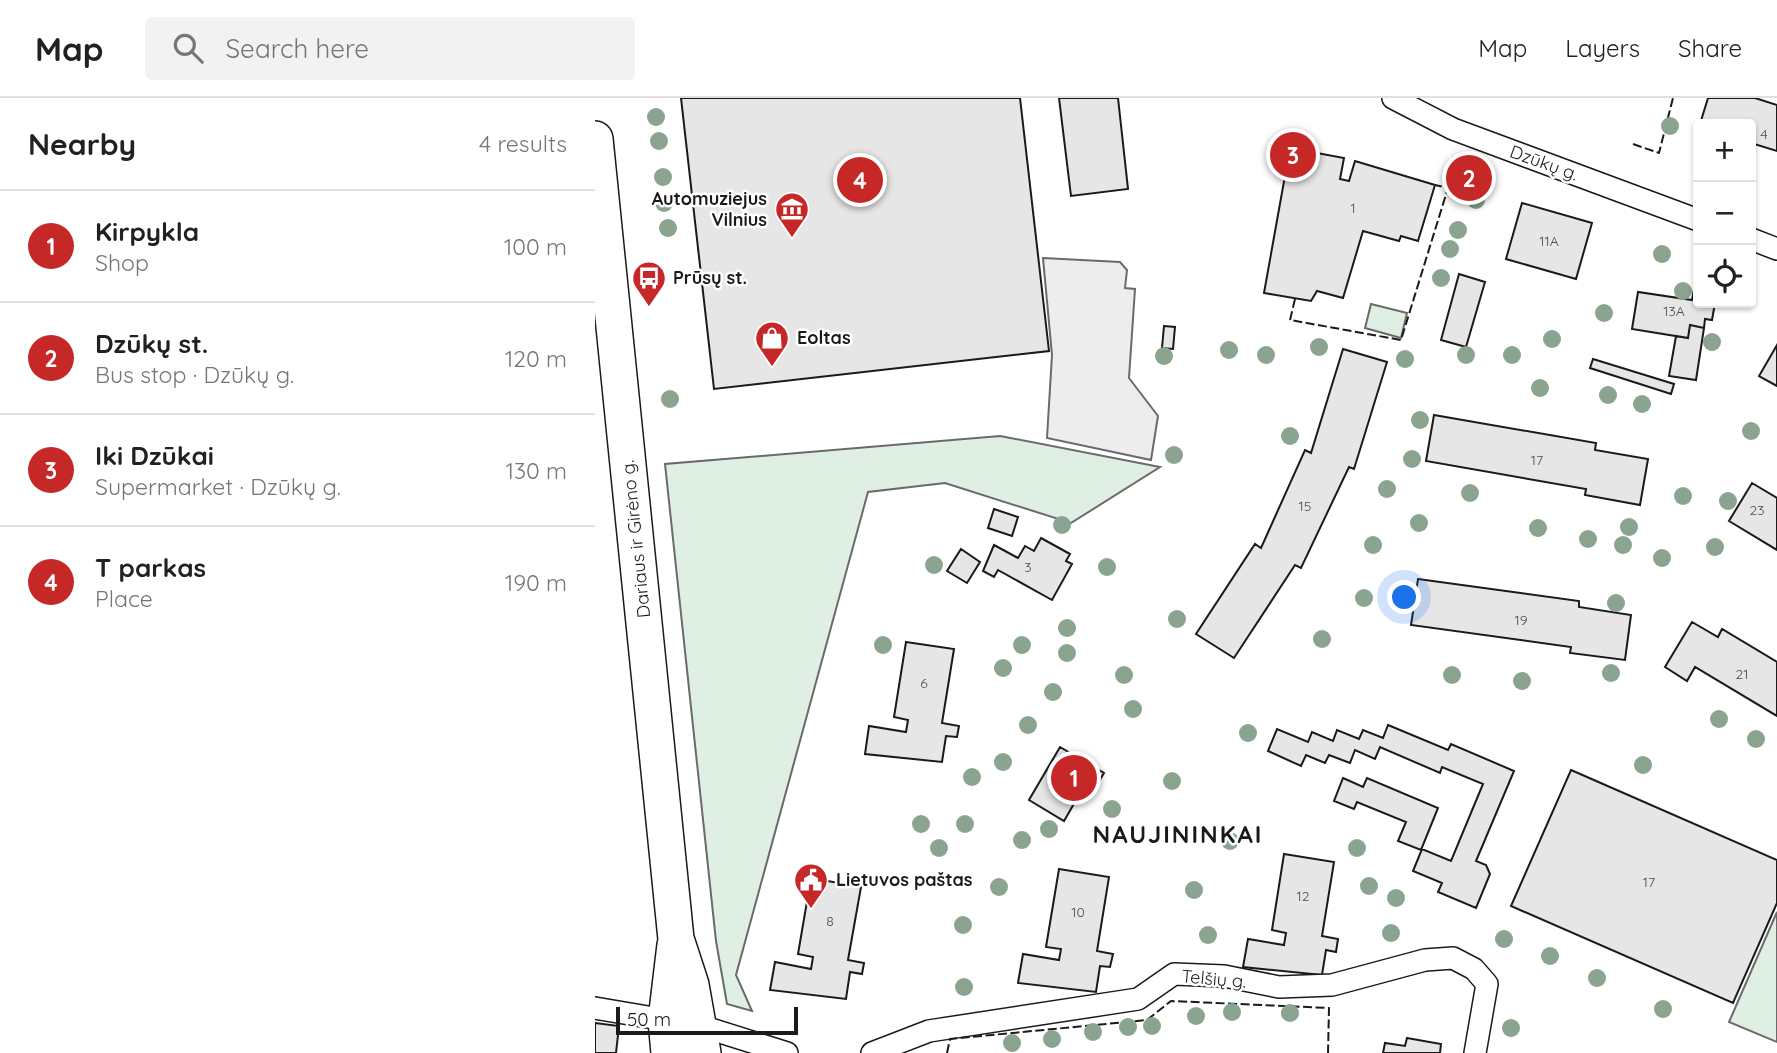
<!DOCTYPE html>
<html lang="en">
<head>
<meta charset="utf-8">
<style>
	body { margin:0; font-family:Quicksand,sans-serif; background:#f2f2f2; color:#202124 }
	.controls { position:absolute; right:21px; top:21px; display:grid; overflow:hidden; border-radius:7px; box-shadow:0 2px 5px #0004 }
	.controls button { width:63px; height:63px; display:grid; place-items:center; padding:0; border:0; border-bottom:2px solid #e0e0e0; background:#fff; color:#202124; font:35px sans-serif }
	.scale { position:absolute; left:21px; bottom:18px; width:182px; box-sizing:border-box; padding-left:7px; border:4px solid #1a1a1a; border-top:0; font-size:19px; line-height:24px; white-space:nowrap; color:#1a1a1a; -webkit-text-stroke:5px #fff; paint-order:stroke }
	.you { position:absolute; left:810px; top:500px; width:24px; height:24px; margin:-18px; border:5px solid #fff; border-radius:50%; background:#1a73e8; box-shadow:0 0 0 10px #1a73e833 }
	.badge { display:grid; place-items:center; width:46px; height:46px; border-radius:50%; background:#c62828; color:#fff; font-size:23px; font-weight:700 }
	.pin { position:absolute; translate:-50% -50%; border:4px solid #fff; box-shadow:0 2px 7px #0006 }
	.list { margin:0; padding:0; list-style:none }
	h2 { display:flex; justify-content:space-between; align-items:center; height:91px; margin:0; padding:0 28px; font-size:30px }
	h2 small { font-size:23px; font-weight:400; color:#757577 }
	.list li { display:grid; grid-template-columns:46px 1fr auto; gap:21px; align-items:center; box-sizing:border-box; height:112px; padding:0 28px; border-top:2px solid #e0e0e0 }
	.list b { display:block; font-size:26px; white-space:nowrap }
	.list p { margin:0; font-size:23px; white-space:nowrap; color:#757577 }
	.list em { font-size:23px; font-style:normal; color:#757577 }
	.icon { flex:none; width:38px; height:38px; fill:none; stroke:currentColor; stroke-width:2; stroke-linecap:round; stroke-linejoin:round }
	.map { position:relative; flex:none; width:1182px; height:955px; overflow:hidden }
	header { display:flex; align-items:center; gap:42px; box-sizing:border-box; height:98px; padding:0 35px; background:#fff; border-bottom:2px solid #e0e0e0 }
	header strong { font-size:33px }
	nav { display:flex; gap:38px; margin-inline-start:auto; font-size:24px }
	.search { width:490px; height:63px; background:#f2f2f2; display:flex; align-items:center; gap:18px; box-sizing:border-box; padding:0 24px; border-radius:7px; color:#757577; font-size:26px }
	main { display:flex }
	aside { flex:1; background:#fff }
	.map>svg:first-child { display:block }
	.green { fill:#e0efe3; stroke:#6a6a6a; stroke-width:2 }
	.parking { fill:#ededed; stroke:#6a6a6a; stroke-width:2 }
	.building { fill:#e6e6e6; stroke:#1a1a1a; stroke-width:2 }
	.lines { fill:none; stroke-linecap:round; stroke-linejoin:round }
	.street-casing { stroke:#1a1a1a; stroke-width:24 }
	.primary-casing { stroke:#1a1a1a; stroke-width:38 }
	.street { stroke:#fff; stroke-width:21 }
	.primary { stroke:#fff; stroke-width:35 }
	.fence { stroke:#1a1a1a; stroke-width:2; stroke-dasharray:9 3.5; stroke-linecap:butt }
	.tree { fill:#8aa48f }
	.labels { text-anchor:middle; stroke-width:5; stroke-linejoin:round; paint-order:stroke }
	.number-label { font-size:14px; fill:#4d4d4d }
	.street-label { font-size:18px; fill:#1a1a1a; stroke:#fff }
	.poi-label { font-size:18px; font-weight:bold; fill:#1a1a1a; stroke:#fff; text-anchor:start }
	.district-label { font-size:24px; font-weight:bold; letter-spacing:2px; fill:#1a1a1a; stroke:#fff }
</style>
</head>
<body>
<header>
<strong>Map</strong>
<div class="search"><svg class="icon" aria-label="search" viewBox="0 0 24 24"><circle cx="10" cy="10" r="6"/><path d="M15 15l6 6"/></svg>Search here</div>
<nav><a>Map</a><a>Layers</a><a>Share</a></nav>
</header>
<main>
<aside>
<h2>Nearby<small>4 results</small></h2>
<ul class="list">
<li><span class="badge">1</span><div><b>Kirpykla</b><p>Shop</p></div><em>100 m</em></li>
<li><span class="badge">2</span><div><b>Dzūkų st.</b><p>Bus stop · Dzūkų g.</p></div><em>120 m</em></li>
<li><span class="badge">3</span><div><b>Iki Dzūkai</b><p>Supermarket · Dzūkų g.</p></div><em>130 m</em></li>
<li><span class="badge">4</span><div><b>T parkas</b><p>Place</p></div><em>190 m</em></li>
</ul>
</aside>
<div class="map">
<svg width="1182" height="955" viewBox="0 0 1182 955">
	<rect width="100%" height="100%" fill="#fff"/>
	<path class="green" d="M776,206L812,215L806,240L770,230Z
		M405,338L565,369L476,425L350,385L273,394L141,877L157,913L132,906L121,843L70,366Z
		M1182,814V944L1134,924Z"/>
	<path class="parking" d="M448,160L525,164L532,172L530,190L540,191L534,280L563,318L556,362L452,340L457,257Z"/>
	<path class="building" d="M86,0H425L454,253L119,291Z
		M464,0H523L533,91L476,98Z
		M1113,0H1160L1182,7V53L1156,45V26H1105Z
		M695,50L749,60L745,81L754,83L760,63L840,87L823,143L806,138L804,143L768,133L748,200L722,193L716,203L669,195Z
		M927,105L997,125L981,181L911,161Z
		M864,176L890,184L871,249L846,242Z
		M1099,191L1103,192V205H1120L1117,222L1110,221L1109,230L1095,227L1093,240L1037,231L1043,194L1097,202Z
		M1095,227L1109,230L1101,282L1074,278L1081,238L1093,240Z
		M569,228L580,229L578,251L567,250Z
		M1182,247V288L1164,278Z
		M748,251L792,264L759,371L754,369L706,470L700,467L639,560L601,536L660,446L666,450L710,352L716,355Z
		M998,261L1079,286L1076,296L995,270Z
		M839,317L1001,345L1000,352L1053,361L1045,407L990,397L991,391L831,363Z
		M1157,385L1182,400V452L1134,423Z
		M399,411L423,419L417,438L393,430Z
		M446,440L475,456L471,463L477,466L457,502L403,472L399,479L388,473L399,447L423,460L430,448L439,453Z
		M366,451L385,464L372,485L352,473Z
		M823,481L984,503V509L1036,517L1030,562L975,555L976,549L816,527Z
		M1097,524L1123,539L1127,531L1182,564V618L1100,569L1092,583L1070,569Z
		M311,544L359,551L347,625L364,628L362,639L351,638L347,664L270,656L274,628L311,634L313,622L299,619Z
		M793,627L853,652L856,646L919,673L881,763L891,767L895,776L881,810L843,794L847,785L818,773L827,751L856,763L888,686L847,669L845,675L785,649L780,661L760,652L755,665L734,657L730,665L711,657L706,668L673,653L682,631L713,644L717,634L738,643L742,632L764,641L768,632L788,640Z
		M465,649L509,675L501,688L492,683L469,723L434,702Z
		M976,672L1182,762V805L1138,905L916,808Z
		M748,680L768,689L772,680L843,710L826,752L803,743L811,724L762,704L759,711L739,703Z
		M689,756L739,764L727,838L743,841L741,854L731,852L727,877L648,869L653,841L689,847L691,835L677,832Z
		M464,771L514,779L502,853L518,856L515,869L505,868L501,894L423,885L428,856L464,862L466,851L451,849Z
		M216,780L266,789L253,862L269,865L267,876L255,874L251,901L175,892L180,864L216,871L218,859L203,856Z
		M0,925L24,928L21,955H0Z
		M812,940L846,946L845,955H788L790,945L810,948Z"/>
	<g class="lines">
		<g class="street-casing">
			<path id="street" d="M798,0L858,31L1103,122
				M1156,141L1182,151
				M0,910L106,928L192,955
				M277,955L334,933L543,901L579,876L629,878L684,889L737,887L830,862L858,860L879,871L892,886L880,955"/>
		</g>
		<g class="primary-casing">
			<path id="primary" d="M0,41L81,841L96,887L108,955
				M74,955L71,922L80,847"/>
		</g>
		<use href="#street" class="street"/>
		<use href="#primary" class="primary"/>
		<path class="fence" d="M1038,46L1064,55L1078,0
			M700,201L695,222L806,242L853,90L840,87
			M352,955L355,941L552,922L576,903L734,910L733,955"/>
	</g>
	<g class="tree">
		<circle cx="61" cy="19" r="9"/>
		<circle cx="1075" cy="28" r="9"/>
		<circle cx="64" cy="43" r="9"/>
		<circle cx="68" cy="79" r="9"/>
		<circle cx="881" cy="102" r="9"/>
		<circle cx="69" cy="105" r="9"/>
		<circle cx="73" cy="130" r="9"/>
		<circle cx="863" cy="132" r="9"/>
		<circle cx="855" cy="151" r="9"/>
		<circle cx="1067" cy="156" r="9"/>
		<circle cx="846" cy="180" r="9"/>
		<circle cx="1088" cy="193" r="9"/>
		<circle cx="1009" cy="215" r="9"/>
		<circle cx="957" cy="241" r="9"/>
		<circle cx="1117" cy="244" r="9"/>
		<circle cx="724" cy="249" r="9"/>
		<circle cx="634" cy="252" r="9"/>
		<circle cx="671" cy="257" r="9"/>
		<circle cx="871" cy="257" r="9"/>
		<circle cx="917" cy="257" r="9"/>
		<circle cx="569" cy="258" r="9"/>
		<circle cx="810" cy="261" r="9"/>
		<circle cx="945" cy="290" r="9"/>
		<circle cx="1013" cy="297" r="9"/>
		<circle cx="75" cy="301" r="9"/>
		<circle cx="1047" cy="306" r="9"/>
		<circle cx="825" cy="322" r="9"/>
		<circle cx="1156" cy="333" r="9"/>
		<circle cx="695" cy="338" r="9"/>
		<circle cx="579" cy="357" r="9"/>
		<circle cx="817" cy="361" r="9"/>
		<circle cx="792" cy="391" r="9"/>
		<circle cx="875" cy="395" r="9"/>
		<circle cx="1088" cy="398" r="9"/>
		<circle cx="1133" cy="403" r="9"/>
		<circle cx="824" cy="425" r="9"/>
		<circle cx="467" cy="427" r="9"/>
		<circle cx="1034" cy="429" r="9"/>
		<circle cx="943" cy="430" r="9"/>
		<circle cx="993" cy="441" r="9"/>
		<circle cx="778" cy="447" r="9"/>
		<circle cx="1028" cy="447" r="9"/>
		<circle cx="1120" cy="449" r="9"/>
		<circle cx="1067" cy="460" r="9"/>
		<circle cx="339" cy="467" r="9"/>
		<circle cx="512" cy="469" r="9"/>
		<circle cx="769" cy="500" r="9"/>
		<circle cx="1021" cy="505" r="9"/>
		<circle cx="582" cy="521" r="9"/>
		<circle cx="472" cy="530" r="9"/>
		<circle cx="727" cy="541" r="9"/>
		<circle cx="288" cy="547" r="9"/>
		<circle cx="427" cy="547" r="9"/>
		<circle cx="472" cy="555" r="9"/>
		<circle cx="408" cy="570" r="9"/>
		<circle cx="1016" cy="575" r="9"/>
		<circle cx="529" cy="577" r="9"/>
		<circle cx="857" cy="577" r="9"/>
		<circle cx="927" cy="583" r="9"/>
		<circle cx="458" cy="594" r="9"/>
		<circle cx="538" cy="611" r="9"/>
		<circle cx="1124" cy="621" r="9"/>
		<circle cx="433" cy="627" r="9"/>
		<circle cx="653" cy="635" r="9"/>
		<circle cx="1161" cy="641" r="9"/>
		<circle cx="408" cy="664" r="9"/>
		<circle cx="1048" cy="667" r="9"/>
		<circle cx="377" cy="679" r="9"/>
		<circle cx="577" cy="683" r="9"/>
		<circle cx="517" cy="711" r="9"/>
		<circle cx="326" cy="726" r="9"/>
		<circle cx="370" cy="726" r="9"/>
		<circle cx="454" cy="731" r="9"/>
		<circle cx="427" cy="742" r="9"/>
		<circle cx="635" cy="743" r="9"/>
		<circle cx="344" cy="750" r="9"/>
		<circle cx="762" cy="750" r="9"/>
		<circle cx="774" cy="788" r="9"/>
		<circle cx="404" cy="789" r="9"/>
		<circle cx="599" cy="792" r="9"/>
		<circle cx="801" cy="800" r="9"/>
		<circle cx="368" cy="827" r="9"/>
		<circle cx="796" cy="835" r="9"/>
		<circle cx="613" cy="837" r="9"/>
		<circle cx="909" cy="841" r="9"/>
		<circle cx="955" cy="858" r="9"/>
		<circle cx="1002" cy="880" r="9"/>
		<circle cx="369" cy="889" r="9"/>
		<circle cx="1068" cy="911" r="9"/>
		<circle cx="637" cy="914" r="9"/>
		<circle cx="695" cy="915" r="9"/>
		<circle cx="601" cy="918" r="9"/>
		<circle cx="557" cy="928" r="9"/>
		<circle cx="533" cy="929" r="9"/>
		<circle cx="916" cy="930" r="9"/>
		<circle cx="498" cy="934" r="9"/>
		<circle cx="457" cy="941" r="9"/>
		<circle cx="417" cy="945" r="9"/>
	</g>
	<defs>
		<g id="museum-pin" transform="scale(1.75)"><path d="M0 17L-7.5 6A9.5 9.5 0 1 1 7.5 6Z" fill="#c62828" stroke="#fff"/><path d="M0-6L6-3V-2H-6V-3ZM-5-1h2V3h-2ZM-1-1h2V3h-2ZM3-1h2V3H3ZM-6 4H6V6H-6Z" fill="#fff"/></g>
		<g id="bus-pin" transform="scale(1.75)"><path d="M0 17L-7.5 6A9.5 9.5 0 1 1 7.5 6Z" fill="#c62828" stroke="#fff"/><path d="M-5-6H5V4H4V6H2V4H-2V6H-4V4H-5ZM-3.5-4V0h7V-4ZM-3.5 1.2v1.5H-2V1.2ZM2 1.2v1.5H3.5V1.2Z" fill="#fff"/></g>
		<g id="shop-pin" transform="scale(1.75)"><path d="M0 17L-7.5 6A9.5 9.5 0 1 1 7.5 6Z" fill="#c62828" stroke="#fff"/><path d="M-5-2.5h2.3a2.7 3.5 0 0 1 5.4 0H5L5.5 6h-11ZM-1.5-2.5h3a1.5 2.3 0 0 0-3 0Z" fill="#fff"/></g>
		<g id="civic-pin" transform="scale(1.75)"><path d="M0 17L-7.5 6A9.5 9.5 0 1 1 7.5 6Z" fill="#c62828" stroke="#fff"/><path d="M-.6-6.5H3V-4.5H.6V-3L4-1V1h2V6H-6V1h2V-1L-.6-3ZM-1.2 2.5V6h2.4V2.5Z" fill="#fff"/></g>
	</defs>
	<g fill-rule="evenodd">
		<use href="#museum-pin" x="197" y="111"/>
		<use href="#bus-pin" x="54" y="180"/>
		<use href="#shop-pin" x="177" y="240"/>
		<use href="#civic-pin" x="216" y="782"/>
	</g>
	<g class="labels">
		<g class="number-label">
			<text x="1169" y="41">4</text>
			<text x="758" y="115">1</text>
			<text x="954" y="148">11A</text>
			<text x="1079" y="218">13A</text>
			<text x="942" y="367">17</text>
			<text x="710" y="413">15</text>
			<text x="1162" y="417">23</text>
			<text x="433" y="474">3</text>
			<text x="926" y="527">19</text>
			<text x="1147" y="581">21</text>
			<text x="329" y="590">6</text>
			<text x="1054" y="789">17</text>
			<text x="708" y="803">12</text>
			<text x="483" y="819">10</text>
			<text x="235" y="828">8</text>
		</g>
		<g class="street-label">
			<text transform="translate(949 65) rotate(20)" y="6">Dzūkų g.</text>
			<text transform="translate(41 441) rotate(-96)" y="6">Dariaus ir Girėno g.</text>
			<text transform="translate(619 881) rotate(5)" y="6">Telšių g.</text>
		</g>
		<g class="poi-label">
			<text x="172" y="107" text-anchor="end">Automuziejus<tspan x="172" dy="21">Vilnius</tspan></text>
			<text x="78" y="186">Prūsų st.</text>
			<text x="202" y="246">Eoltas</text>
			<text x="241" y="788">Lietuvos paštas</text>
		</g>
		<g class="district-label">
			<text x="583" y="745">NAUJININKAI</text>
		</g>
	</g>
</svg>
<div class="controls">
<button>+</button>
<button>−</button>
<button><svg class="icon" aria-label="locate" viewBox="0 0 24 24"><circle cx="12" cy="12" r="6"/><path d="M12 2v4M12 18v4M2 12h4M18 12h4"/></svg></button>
</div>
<div class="scale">50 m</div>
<div class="you"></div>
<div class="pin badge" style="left:479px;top:680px">1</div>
<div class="pin badge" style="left:874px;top:80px">2</div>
<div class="pin badge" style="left:698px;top:57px">3</div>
<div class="pin badge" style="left:265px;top:82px">4</div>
</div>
</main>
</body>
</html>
